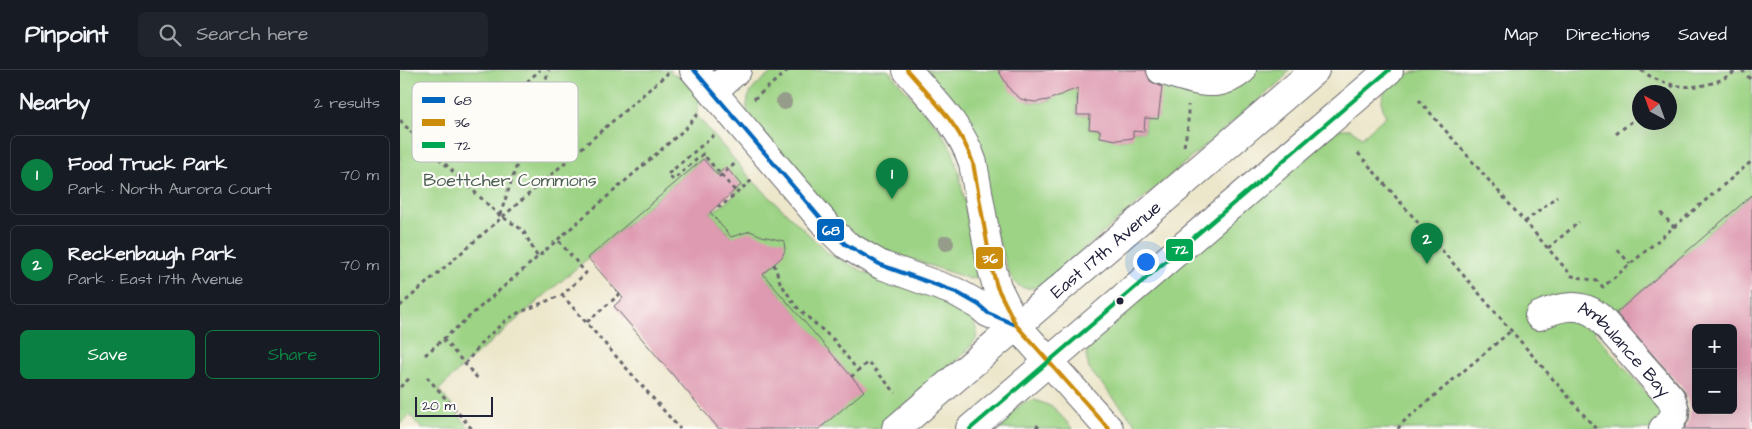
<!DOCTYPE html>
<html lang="en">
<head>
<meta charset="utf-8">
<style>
	body { margin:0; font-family:"Architects Daughter",sans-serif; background:#20242c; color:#f1f3f6 }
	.controls { position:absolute; right:15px; bottom:15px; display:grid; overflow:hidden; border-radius:8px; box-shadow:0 5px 20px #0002 }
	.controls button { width:45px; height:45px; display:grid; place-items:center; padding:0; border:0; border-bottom:1px solid #363941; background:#171b24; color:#f1f3f6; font:25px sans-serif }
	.compass { position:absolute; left:1232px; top:15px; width:45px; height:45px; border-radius:50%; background:#171b24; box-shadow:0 5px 20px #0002; rotate:319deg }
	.scale { position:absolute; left:15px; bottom:12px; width:78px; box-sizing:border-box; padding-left:5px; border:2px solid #22223b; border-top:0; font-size:14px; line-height:18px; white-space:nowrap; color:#22223b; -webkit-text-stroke:4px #fdfcf7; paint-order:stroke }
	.you { position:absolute; left:745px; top:191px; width:18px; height:18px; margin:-12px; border:4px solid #fff; border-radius:50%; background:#1a73e8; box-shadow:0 0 0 8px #1a73e833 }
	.badge { display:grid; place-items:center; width:32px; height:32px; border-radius:50%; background:#0b8043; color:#fff; font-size:16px; font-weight:700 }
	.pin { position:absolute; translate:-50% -41px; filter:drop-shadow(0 1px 2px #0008) }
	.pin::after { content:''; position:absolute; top:26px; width:18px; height:15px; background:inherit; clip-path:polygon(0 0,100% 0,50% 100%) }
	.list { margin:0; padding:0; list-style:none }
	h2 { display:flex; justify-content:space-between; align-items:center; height:65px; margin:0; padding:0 20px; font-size:21px }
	h2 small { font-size:16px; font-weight:400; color:#9ea1a6 }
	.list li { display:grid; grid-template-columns:32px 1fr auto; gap:15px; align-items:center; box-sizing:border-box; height:80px; margin:0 10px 10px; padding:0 10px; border:1px solid #363941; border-radius:8px }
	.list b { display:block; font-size:19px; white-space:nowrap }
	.list p { margin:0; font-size:16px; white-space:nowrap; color:#9ea1a6 }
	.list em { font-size:16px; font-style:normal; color:#9ea1a6 }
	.actions { display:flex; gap:10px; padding:15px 20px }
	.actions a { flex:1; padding:11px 0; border:1px solid #0b8043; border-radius:8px; text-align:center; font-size:18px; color:#0b8043 }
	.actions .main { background:#0b8043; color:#fff }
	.icon { flex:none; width:28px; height:28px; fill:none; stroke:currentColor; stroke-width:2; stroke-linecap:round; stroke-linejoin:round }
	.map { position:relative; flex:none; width:1352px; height:359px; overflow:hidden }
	header { display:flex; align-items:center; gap:30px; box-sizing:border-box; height:70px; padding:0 25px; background:#171b24; border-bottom:1px solid #363941 }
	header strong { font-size:24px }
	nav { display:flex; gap:28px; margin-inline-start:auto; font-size:18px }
	.search { width:350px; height:45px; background:#20242c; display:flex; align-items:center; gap:12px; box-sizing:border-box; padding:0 18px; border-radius:8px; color:#9ea1a6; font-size:19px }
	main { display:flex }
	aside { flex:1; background:#171b24 }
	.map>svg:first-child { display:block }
	.green { fill:#9cd384; stroke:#5f7a60; fill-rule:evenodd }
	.building { fill:#de9ab1; fill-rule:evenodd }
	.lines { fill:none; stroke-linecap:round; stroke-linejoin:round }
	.minor-casing { stroke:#69676d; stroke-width:30 }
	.path { stroke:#69676d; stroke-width:3; stroke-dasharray:4 4; stroke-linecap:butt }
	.minor { stroke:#fff; stroke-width:28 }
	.bus-1-casing { stroke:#fdfcf7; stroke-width:8 }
	.bus-2-casing { stroke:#fdfcf7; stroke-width:8 }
	.bus-3-casing { stroke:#fdfcf7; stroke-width:8 }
	.bus-1 { stroke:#0065bd; stroke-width:4 }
	.bus-2 { stroke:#cc8c0c; stroke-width:4 }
	.bus-3 { stroke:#00a651; stroke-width:4 }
	.tree { fill:#959c8a }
	.bus-dot { fill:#22223b; stroke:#fdfcf7; stroke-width:2 }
	.labels { text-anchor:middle; stroke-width:4.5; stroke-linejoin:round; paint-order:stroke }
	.park-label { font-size:18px; fill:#4d6055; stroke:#fdfcf7 }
	.street-label { font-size:18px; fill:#22223b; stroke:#fdfcf7 }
	.key { fill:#fdfcf7; stroke:#bbbbbf; stroke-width:1 }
	.key-label { font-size:14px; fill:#22223b }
	.line-badge { stroke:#fdfcf7; stroke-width:2 }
	.badge-label { font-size:14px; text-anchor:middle; font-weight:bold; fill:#fff }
</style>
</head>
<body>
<header>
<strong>Pinpoint</strong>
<div class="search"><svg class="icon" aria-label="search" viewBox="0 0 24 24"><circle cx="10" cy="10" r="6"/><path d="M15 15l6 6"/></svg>Search here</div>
<nav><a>Map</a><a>Directions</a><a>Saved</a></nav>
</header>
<main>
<aside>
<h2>Nearby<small>2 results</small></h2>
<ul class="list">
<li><span class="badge">1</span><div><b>Food Truck Park</b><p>Park · North Aurora Court</p></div><em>70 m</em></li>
<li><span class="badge">2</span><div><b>Reckenbaugh Park</b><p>Park · East 17th Avenue</p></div><em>70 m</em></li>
</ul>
<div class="actions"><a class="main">Save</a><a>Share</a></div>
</aside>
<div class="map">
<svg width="1352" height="359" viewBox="0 0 1352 359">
	<rect width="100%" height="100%" fill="#fdfcf7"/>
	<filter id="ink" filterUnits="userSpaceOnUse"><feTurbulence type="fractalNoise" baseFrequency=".02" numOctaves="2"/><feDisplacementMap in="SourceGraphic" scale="10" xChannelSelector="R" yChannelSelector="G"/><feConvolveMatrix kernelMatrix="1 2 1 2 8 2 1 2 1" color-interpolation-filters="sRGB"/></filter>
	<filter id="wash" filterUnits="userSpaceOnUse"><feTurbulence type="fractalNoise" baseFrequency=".0096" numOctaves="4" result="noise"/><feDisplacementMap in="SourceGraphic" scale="20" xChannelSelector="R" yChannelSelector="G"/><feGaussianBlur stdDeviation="1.12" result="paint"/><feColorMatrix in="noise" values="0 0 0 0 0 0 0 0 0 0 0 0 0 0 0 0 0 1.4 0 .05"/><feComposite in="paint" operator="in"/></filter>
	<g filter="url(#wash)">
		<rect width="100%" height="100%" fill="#ece6ca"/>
		<path class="green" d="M0,0H272L270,2L287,10L300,25L297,46L352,110L428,183L464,202L532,226L562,238L573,248L577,263L576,269L566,282L478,359H419L463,321L310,142L320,137L337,123L303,89L65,294L39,320L70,359H22L10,345L0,354Z
			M375,0H488L540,60L552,80L559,103L578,202L577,207L570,209L478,178L443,156L348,46C343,21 358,14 375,0Z
			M519,0H603C606,27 638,44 659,24C666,18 671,9 676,2L677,45H690L689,59L700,60V66L717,70L732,68L733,61L744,62L745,48H758L761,0H889L884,8L642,215C612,228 607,200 602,178Z
			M1022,0H1352V125L1194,262L1277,359H740L689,299L686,285L691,271L939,59H950L962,67L986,46C977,30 984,16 999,7C1006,3 1015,3 1022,0ZM1240,22H1270V52H1240Z
			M635,330L653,337L673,359H588L614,337L616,339L624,332Z"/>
		<g id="blocks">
			<path class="building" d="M598,0H746L750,11L762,17L758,49L745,48L744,62L733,61V68L717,70L700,67V60L689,59L690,45H677L678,18L648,30L636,32L628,31L621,29L611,21Z
				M303,89L317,105L326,97L341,115L310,142L331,167L350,161L362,166L384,171L385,180L382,187L363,204L464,321L419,359H319L214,236L223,228L188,188Z
				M1352,125V359H1284L1289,350L1290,339L1284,320L1216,243ZM1296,258H1333V340H1296Z"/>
		</g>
	</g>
	<g filter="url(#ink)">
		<use href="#blocks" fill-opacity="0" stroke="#69676d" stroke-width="1"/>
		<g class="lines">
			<g class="minor-casing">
				<g id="minor">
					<path d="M294,0L427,156L445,174L481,195L556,222L579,235L588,243L616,255"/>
					<path d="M507,0C532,29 561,56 573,93L591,195L597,217L616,255L709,359"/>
					<path d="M761,0C790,9 816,22 842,0"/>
					<path d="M313,21L337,0"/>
					<path id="s1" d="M1139,246C1160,236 1182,231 1200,248L1270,327C1278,341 1275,349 1263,359"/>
					<path id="s2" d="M496,359L915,0"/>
					<path d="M570,359L989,0"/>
				</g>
			</g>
			<path class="path" d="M1241,0C1269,22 1309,22 1337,0
				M1342,0L1352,11
				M1265,22L1274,15
				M354,29L388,0
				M1019,30L1172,206L1197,211L1203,217L1352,91
				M0,50L10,61
				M10,61L99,145L117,156L124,162L137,186
				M1216,64L1240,45
				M314,65L268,104L273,110L303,84L337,123
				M23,71C39,81 52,75 67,66L140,0
				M784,76L788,56V35
				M958,83L1196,359
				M319,107L337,92
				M318,135L320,137L352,110
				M1261,143L1274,157
				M100,145L149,0
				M1125,152L1157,126
				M1148,178L1179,152
				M1218,180L1230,194
				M374,194L380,212L395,235L404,244L434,270L458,301
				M162,225L280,359
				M0,236L268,3
				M187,252L220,224
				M43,269L79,310
				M25,285L285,59L298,44
				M65,294L83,271L105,251L118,243L162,225L186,203L157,169
				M27,307L72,359
				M451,307L468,292L496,323
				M0,317L10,308
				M636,355L640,359
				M998,359L1001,354L1112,260"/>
			<use href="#minor" class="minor"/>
			<g class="bus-1-casing">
				<path id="bus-1" d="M294,0L427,156L445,174L481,195L556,222L579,235L588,243L616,255"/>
			</g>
			<g class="bus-2-casing">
				<path id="bus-2" d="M507,0C532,29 561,56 573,93L591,195L597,217L616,255L709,359"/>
			</g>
			<g class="bus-3-casing">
				<path id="bus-3" d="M570,359L989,0"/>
			</g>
			<use href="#bus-1" class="bus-1"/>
			<use href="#bus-2" class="bus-2"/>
			<use href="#bus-3" class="bus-3"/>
		</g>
		<g class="tree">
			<circle cx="384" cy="32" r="8"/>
			<circle cx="546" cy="173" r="8"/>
		</g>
	</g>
	<circle class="bus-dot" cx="720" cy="231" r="4.5"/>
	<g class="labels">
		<g class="park-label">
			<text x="110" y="116">Boettcher Commons</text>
		</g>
		<g class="street-label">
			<text dy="6" stroke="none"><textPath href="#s2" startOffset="276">East 17th Avenue</textPath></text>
			<text dy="6" stroke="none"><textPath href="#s1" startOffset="104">Ambulance Bay</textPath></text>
		</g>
	</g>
	<rect x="12" y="12" width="166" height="80" rx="8" class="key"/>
	<rect x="22" y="27" width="23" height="6" fill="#0065bd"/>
	<rect x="22" y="49" width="23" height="7" fill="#cc8c0c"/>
	<rect x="22" y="72" width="23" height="6" fill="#00a651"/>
	<g class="key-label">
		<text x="54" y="35">68</text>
		<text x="54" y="57">36</text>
		<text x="54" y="80">72</text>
	</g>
	<g class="line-badge">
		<rect x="416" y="148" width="29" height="24" rx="5" fill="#0065bd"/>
		<rect x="765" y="168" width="29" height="24" rx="5" fill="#00a651"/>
		<rect x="575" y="176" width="29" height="24" rx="5" fill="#cc8c0c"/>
	</g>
	<g class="badge-label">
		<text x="431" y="165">68</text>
		<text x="780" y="184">72</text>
		<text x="590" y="193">36</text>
	</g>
</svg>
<div class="controls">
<button>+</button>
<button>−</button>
</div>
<svg class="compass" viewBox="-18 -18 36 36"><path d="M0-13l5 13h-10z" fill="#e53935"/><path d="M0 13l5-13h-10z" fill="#9ea1a6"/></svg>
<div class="scale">20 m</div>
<div class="you"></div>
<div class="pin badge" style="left:492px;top:129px">1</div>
<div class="pin badge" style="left:1027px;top:194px">2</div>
</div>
</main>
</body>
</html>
